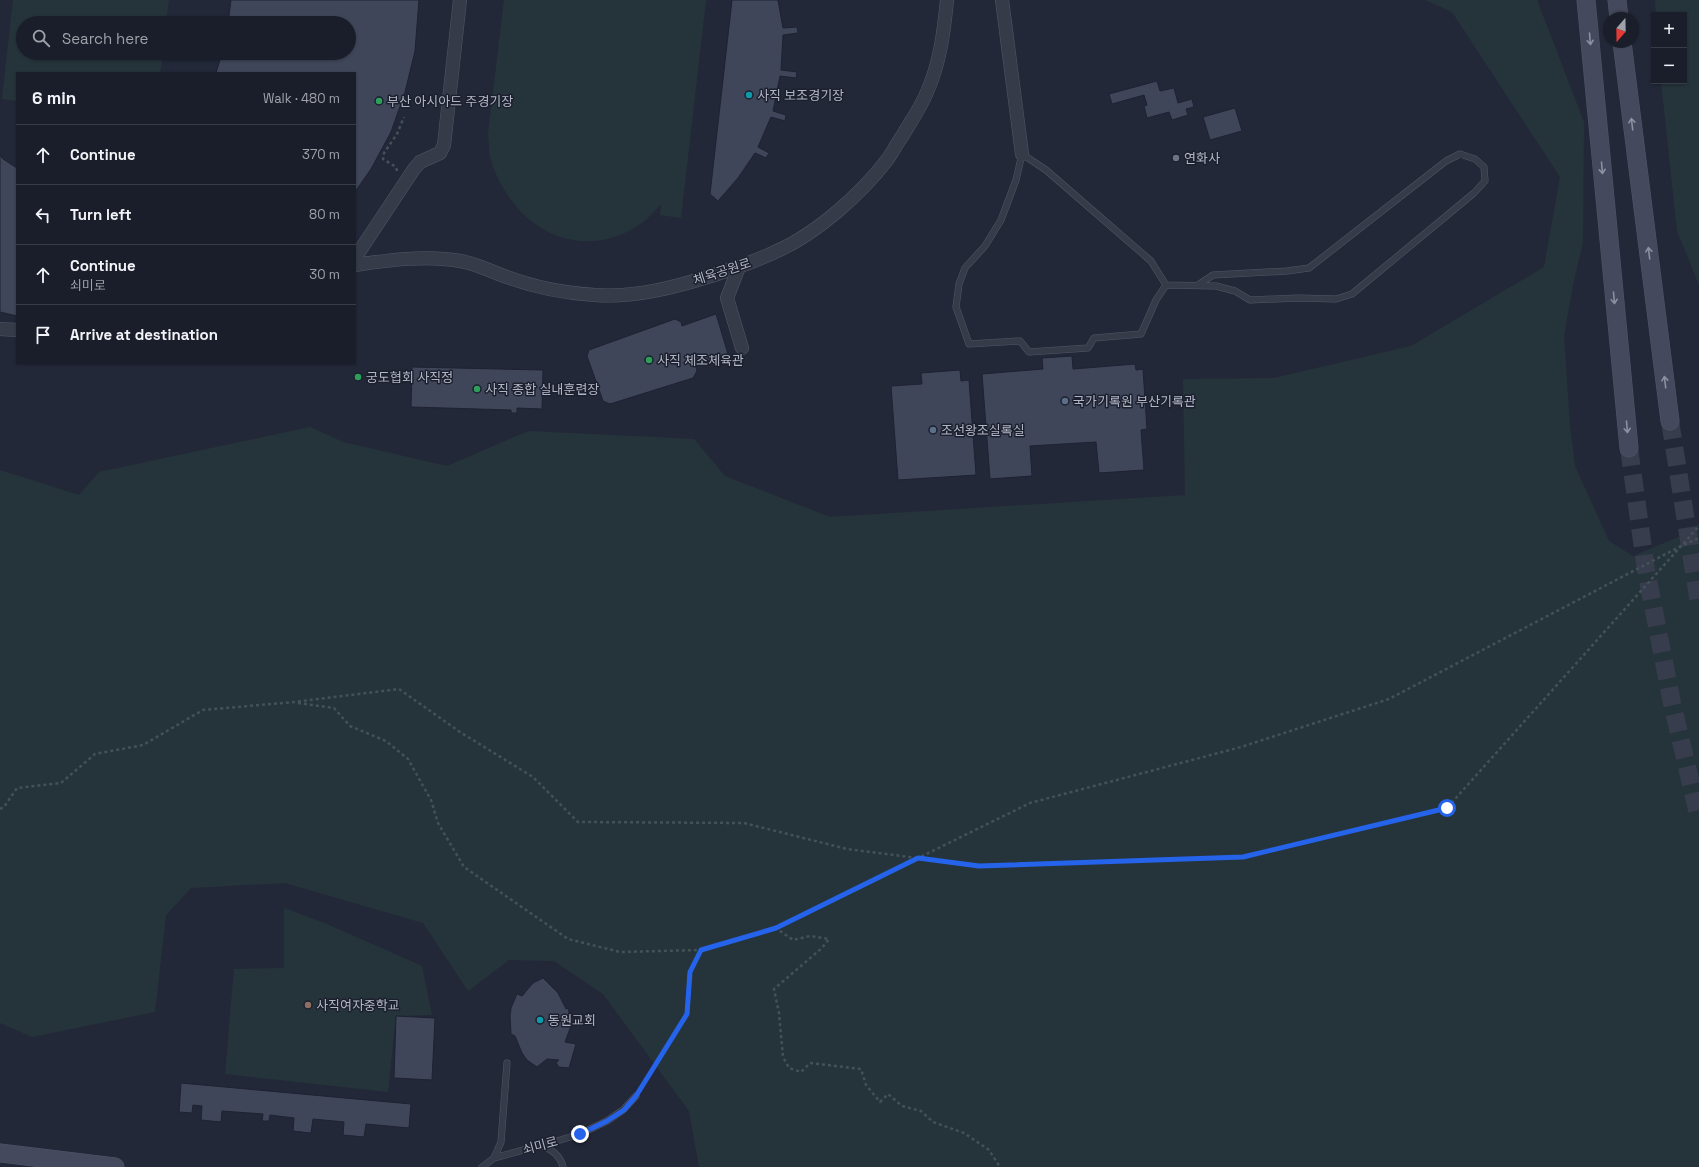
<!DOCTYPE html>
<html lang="en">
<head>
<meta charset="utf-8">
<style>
	body { margin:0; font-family:"Space Grotesk","Noto Sans KR",sans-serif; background:#272b37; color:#f1f3f6 }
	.controls { position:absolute; right:12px; top:12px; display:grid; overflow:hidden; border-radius:0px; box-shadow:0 1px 3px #0004 }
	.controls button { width:36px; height:36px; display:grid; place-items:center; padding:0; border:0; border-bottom:1px solid #383c47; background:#1a1e2b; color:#f1f3f6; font:20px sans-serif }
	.compass { position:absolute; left:1603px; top:12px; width:36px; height:36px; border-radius:50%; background:#1a1e2b; box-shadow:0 1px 3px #0004; rotate:200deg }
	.stop { position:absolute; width:12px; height:12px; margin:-9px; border:3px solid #2563eb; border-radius:50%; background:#fff }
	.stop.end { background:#2563eb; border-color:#fff; box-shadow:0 1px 4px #0008 }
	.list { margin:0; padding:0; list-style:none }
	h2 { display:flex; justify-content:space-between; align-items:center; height:52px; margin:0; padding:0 16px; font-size:17px }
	h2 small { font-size:13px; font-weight:400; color:#9fa2a9 }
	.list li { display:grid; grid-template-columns:26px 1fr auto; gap:12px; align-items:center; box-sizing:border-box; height:60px; padding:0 16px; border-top:1px solid #383c47 }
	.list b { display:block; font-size:15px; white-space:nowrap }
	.list p { margin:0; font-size:13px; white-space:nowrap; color:#9fa2a9 }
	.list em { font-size:13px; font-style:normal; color:#9fa2a9 }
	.icon { flex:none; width:22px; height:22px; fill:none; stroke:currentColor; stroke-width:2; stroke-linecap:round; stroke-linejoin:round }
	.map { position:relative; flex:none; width:1699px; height:1167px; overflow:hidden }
	.search { position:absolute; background:#1a1e2b; box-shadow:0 1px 3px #0004; left:16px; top:16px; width:340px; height:44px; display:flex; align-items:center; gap:10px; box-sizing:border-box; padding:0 14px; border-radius:22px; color:#9fa2a9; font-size:15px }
	.panel { position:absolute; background:#1a1e2b; box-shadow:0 1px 3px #0004; left:16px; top:72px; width:340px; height:292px; border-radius:0px }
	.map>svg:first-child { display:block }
	.green { fill:#25343a }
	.building { fill:#3f4659; stroke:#1e2231 }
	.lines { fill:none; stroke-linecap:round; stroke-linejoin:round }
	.secondary-tunnel { stroke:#383d4e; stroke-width:18; stroke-dasharray:18 9; stroke-linecap:butt }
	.lane-casing { stroke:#525665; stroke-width:7 }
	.street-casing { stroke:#525665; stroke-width:14 }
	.secondary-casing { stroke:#525665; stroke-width:19 }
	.path { stroke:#435158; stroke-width:2.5; stroke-dasharray:3 3; stroke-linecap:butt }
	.lane { stroke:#363b4a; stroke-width:6 }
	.street { stroke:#363b4a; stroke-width:13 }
	.secondary { stroke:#45495d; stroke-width:18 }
	.oneway { stroke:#8c90a1 }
	.route { stroke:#2563eb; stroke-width:5 }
	.culture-dot { fill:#0f9aa8; stroke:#1c202e; stroke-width:1.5 }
	.leisure-dot { fill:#2e9e5b; stroke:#1c202e; stroke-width:1.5 }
	.worship-dot { fill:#6b7280; stroke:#1c202e; stroke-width:1.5 }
	.service-dot { fill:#5c6f8a; stroke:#1c202e; stroke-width:1.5 }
	.education-dot { fill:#8d6e63; stroke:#1c202e; stroke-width:1.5 }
	.labels { text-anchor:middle; stroke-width:3; stroke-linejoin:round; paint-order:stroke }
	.poi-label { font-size:13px; fill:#b2b6c6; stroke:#1c202e; text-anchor:start }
	.street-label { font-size:13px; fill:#b2b6c6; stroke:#1c202e }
</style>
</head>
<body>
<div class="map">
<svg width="1699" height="1167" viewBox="0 0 1699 1167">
	<rect width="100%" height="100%" fill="#232839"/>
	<path class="green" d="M13,0H169L166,23H23V53H163L160,73H17V101L2,99Z
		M504,0H706L681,218L660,215L661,204C653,213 645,222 634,228C589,255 538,239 509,197C501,185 493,170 490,156C489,149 489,141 488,134Z
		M1425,0H1537L1584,122L1583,242L1573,285L1564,336L1570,427L1575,466L1609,541L1633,556L1688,533L1699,523V1167H699L689,1111L603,994L554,961L509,960L468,991L423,923L285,883L191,888L166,915L155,1012L32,1037L0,1023V470L79,495L99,472L310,427L343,442L447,466L528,431L694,439L725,476L830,517L1185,495L1183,379L1274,378L1411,346L1544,267L1560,177L1452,12Z
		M1655,0H1699V285L1677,231L1661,81H1684V15H1656Z
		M284,908L327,924L422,966L432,1015L396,1016L388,1092L225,1074L234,969L284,968Z"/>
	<path class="building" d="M231,0H419L415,51L405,92L391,132L371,169L355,192V73H216L222,53H349V23H228Z
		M732,0H778L783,28L797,27L798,33L783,35L781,70L797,72L796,78L780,76L773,111L786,115L785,121L771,117L758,147L769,153L766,158L755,153L738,178L718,201L710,194Z
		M1157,81L1160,91L1174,88L1178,103L1192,99L1194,107L1186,109L1188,115L1172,120L1169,112L1147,118L1144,106L1147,105L1144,95L1112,104L1109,94Z
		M1235,108L1242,131L1210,140L1203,117Z
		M0,155L3,159L17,168V316L0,312Z
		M716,314L728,354L696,365L697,371L693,378L610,404L603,401L587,356L589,350L675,319L681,322L682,326Z
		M1072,356L1073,369L1135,364L1136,370L1143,369L1147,429L1141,430L1144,470L1099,473L1096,442L1030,446L1032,476L990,479L982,374L1043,369L1042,358Z
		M412,367L543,370L542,409L517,408V413H511V410L411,407Z
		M960,370L961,381L969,380L976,475L898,480L891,386L922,384L921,373Z
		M543,978L558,993L566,1009L568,1008L572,1023L565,1042L576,1044L569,1068L559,1067L556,1063L559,1060L547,1059L537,1067L527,1060L522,1053L515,1036L511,1034L510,1016L511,1008L517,994L522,996L533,983Z
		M396,1016L435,1018L432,1080L394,1078Z
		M181,1083L411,1104L409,1128L366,1124L364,1137L343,1135L344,1122L313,1119L311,1133L293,1131L294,1118L270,1115L269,1121H262L263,1114L222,1111L221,1122L201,1120L202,1106L193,1105L192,1113L179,1112Z"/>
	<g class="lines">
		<path class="secondary-tunnel" d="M1670,421L1699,603
			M1629,448L1646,570L1672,703L1699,818"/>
		<g class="lane-casing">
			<path id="lane" d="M1022,154L1046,170L1151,261L1166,285L1156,300L1141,334L1094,338L1088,348L1029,352L1020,341L969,344L956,307L959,284L965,268L985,246L1001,220L1016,180Z
				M1166,285L1216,286L1235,291L1250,300L1298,298L1336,299L1352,294L1474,193L1485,181L1484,167L1475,159L1460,154L1446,161L1309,268L1287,271L1213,275L1198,285
				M541,1145C552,1150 560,1155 563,1167
				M494,1158L501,1142L507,1063
				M482,1167L494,1158L557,1141L580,1134L607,1121L623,1110L636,1096"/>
		</g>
		<g class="street-casing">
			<path id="street" d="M1002,0L1022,154
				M355,258L414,169L420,162L440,153L444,145L460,0
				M355,265C389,260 426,255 460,261C476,263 491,272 507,277C536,288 564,293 595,295C635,298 676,287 714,275C735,268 757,261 777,251C816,234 861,194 887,160C893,152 897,143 903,135C911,121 921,107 927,92C940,63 944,31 947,0
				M739,267L727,298L742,348
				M0,329L17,330"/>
		</g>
		<g class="secondary-casing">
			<path id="secondary" d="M1586,0L1629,448
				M1617,0L1619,18
				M1622,42L1670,421
				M0,1153L115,1167"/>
		</g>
		<path class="path" d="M397,171L396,167L383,159L384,153L397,134L404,117
			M298,703L334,708L350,726L386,741L408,759L431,800L438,823L464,867L568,939L620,952L701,950L776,928L793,940L810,936L829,939L822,948L774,989L779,1013L783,1057L789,1068L801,1072L810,1063L861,1069L866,1085L880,1102L888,1094L902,1106L921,1111L933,1122L964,1133L989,1150L1000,1167
			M0,809L4,807L17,788L61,783L95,754L143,745L203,710L294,702L399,689L460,732L533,777L578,822L744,823L847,849L979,866L1243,857L1447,808L1699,526
			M776,928L1030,803L1241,747L1389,699L1681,546L1699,538
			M641,1088L687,1013L690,972L701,950"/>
		<use href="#lane" class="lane"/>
		<use href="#street" class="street"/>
		<use href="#secondary" class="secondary"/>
	</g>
	<defs><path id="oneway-shaft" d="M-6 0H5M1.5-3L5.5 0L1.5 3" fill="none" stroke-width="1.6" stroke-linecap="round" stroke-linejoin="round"/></defs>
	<g class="oneway">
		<use href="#oneway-shaft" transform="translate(1590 39) rotate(85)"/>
		<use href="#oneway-shaft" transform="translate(1632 124) rotate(-97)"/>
		<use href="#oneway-shaft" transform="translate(1602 168) rotate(85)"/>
		<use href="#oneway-shaft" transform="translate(1649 253) rotate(-97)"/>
		<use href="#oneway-shaft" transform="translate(1614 298) rotate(85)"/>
		<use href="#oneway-shaft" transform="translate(1665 382) rotate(-97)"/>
		<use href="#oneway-shaft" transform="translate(1627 427) rotate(85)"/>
	</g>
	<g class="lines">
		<path class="route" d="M580,1134L607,1121L624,1110L636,1096L687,1014L690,972L701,950L776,928L918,858L979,866L1243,857L1447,808"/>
	</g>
	<g class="culture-dot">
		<circle cx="749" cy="95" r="4"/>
		<circle cx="540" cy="1020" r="4"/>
	</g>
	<g class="leisure-dot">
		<circle cx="379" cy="101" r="4"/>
		<circle cx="649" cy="360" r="4"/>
		<circle cx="358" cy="377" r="4"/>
		<circle cx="477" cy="389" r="4"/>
	</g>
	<circle class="worship-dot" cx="1176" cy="158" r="4"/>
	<g class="service-dot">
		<circle cx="1065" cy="401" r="4"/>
		<circle cx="933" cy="430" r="4"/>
	</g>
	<circle class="education-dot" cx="308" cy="1005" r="4"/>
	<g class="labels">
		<g class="poi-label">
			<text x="757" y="100">사직 보조경기장</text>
			<text x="387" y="106">부산 아시아드 주경기장</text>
			<text x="1184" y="163">연화사</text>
			<text x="657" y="365">사직 체조체육관</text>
			<text x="366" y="382">궁도협회 사직정</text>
			<text x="485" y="394">사직 종합 실내훈련장</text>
			<text x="1073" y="406">국가기록원 부산기록관</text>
			<text x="941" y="435">조선왕조실록실</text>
			<text x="316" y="1010">사직여자중학교</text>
			<text x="548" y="1025">동원교회</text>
		</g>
		<g class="street-label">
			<text transform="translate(722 271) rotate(-18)" y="5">체육공원로</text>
			<text transform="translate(540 1145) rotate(-15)" y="5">쇠미로</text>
		</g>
	</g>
</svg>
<div class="controls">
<button>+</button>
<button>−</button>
</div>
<svg class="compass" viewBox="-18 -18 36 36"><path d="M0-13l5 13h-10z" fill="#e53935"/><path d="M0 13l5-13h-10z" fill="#9fa2a9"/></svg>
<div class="stop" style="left:1447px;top:808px"></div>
<div class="stop end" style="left:580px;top:1134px"></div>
<div class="search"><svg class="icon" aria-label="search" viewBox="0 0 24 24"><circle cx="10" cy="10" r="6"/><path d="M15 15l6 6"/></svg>Search here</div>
<section class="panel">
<h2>6 min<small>Walk · 480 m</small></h2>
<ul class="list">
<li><svg class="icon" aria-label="ahead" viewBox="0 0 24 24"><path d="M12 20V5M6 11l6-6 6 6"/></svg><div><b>Continue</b></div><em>370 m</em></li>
<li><svg class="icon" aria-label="left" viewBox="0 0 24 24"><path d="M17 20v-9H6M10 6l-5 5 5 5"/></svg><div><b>Turn left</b></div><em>80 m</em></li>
<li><svg class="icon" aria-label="ahead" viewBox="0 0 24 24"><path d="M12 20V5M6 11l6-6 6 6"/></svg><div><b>Continue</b><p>쇠미로</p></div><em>30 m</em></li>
<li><svg class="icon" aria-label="arrive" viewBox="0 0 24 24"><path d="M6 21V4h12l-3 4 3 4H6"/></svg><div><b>Arrive at destination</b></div></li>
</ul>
</section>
</div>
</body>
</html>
